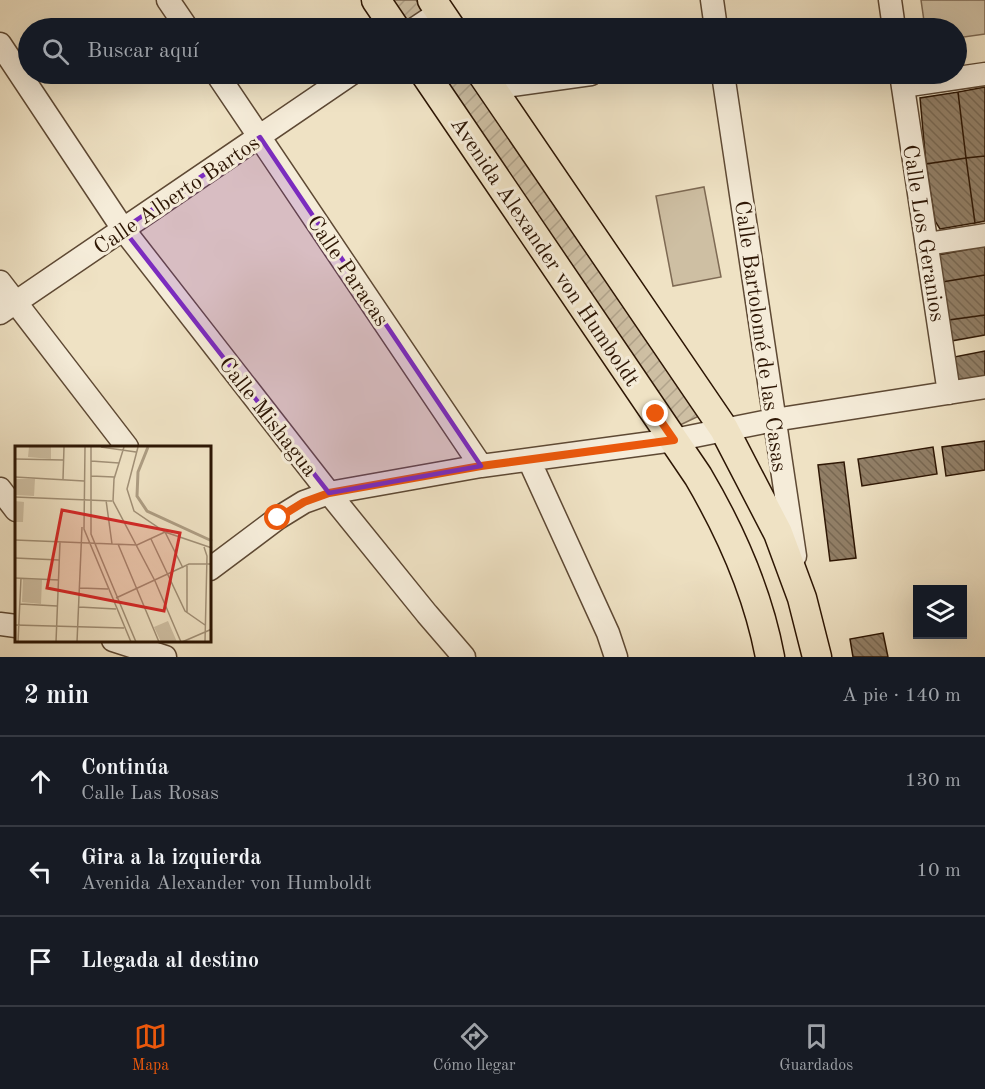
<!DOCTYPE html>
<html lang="es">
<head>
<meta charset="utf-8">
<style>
	body { margin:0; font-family:"Old Standard TT",serif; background:#20242c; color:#f1f3f6 }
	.controls { position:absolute; right:18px; bottom:18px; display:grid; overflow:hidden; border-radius:0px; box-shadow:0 6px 24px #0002 }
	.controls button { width:54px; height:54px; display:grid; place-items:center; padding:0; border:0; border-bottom:2px solid #363941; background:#171b24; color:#f1f3f6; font:30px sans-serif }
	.stop { position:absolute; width:18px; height:18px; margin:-14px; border:4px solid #ea580c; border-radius:50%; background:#fff }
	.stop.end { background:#ea580c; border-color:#fff; box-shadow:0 2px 6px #0008 }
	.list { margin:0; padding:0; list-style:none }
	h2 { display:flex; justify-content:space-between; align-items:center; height:78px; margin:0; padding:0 24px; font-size:26px }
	h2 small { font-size:20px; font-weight:400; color:#9ea1a6 }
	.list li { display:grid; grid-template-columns:39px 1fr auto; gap:18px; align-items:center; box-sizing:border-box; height:90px; padding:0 24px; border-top:2px solid #363941 }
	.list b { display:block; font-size:22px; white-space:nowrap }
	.list p { margin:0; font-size:20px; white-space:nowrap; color:#9ea1a6 }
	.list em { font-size:20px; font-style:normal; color:#9ea1a6 }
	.icon { flex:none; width:33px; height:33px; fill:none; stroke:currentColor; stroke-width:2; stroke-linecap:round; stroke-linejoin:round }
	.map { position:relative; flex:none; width:985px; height:657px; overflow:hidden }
	.search { position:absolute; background:#171b24; box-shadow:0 6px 24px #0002; left:18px; right:18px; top:18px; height:66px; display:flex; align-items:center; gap:15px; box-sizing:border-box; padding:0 21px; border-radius:33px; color:#9ea1a6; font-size:22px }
	.sheet { height:348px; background:#171b24 }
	nav { display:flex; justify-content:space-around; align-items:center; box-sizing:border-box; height:84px; border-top:2px solid #363941; background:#171b24; font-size:16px; color:#9ea1a6 }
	nav a { display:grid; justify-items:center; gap:3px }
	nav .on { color:#ea580c }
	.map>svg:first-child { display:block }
	.garden { fill:url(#garden-furrows); stroke:#7e6a54; stroke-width:1.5 }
	.pitch { fill:#cebfa3; stroke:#7e6a54; stroke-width:1.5 }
	.building { fill:url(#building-back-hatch); stroke:#2d1604; stroke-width:1.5 }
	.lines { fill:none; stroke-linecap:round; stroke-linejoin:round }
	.minor-casing { stroke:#5e4934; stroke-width:25 }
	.major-casing { stroke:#2d1604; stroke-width:31 }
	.minor { stroke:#f5ecd9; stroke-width:22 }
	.major { stroke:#efe2c4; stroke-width:28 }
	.route { stroke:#ea580c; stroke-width:8 }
	.marked { fill:#7b2cbf; fill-opacity:0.2; stroke:#7b2cbf; stroke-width:4.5; stroke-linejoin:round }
	.labels { text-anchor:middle; stroke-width:6; stroke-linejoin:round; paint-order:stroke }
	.street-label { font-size:22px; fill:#2d1604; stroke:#f5ecd9 }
	.inset-river { fill:none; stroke:#ad9d83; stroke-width:3 }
	.inset-road { fill:none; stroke:#a19077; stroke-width:1.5 }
	.view { fill:#d62828; fill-opacity:0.15; stroke:#d62828; stroke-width:3 }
	.inset-edge { fill:none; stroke:#2d1604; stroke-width:3 }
</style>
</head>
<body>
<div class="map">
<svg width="985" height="657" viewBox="0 0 985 657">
	<defs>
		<pattern id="garden-furrows" width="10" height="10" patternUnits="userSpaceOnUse" patternTransform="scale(1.5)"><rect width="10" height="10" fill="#cebfa3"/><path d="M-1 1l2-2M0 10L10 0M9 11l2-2" fill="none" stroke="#b1a38b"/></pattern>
		<pattern id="building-back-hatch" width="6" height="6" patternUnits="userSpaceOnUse" patternTransform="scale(1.5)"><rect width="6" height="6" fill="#928068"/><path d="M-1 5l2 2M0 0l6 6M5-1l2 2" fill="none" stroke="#786853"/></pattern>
	</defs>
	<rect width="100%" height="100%" fill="#efe2c4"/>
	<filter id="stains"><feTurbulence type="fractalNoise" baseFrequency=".00333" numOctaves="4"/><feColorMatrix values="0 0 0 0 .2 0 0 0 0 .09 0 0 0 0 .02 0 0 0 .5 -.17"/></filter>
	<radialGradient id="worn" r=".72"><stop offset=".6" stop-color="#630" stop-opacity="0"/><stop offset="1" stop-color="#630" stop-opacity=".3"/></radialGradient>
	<path class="garden" d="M388,0H416L436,28H408Z
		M438,74H466L699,416L678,426Z"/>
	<path class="pitch" d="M921,0H985V34L957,38L956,28H925Z
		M704,187L721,277L673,286L656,196Z"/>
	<path class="building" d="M985,87V156L966,158L958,92Z
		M958,92L966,158L926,164L920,98Z
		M985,156V221L975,223L966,158Z
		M966,158L975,223L940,229L935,221L926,164Z
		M985,246V275L942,282L938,255Z
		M985,275V315L949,320L942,282Z
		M985,315V335L951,341L949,320Z
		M985,351V383L958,388L954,357Z
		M985,441V470L946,476L942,447Z
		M933,447L937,474L862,486L858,459Z
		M844,462L856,558L830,561L818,465Z
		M883,633L888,657H853L850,639Z"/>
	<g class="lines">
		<g class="minor-casing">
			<path id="minor" d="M168,0L187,28
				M712,0L716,28
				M890,0L894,28
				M416,28L440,12
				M0,44L123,229L329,493L427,614L464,657
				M217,74L481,466
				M723,74L795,556
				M901,74L949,393
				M903,86L985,74
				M492,88L591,74
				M927,244L985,235
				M0,282L127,447
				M0,313L351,74
				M529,460L608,633L616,657
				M0,489L16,510
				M210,569L278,518L304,502L329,493L481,466L674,440L774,420L985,387
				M0,624L16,626
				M113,640L165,657"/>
		</g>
		<g class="major-casing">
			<path id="major" d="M376,0L395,28
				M432,0L451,28
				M425,74L698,476C731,532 758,593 770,657
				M482,74L724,429L778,533L802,598L817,657"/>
		</g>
		<use href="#minor" class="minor"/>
		<use href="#major" class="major"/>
	</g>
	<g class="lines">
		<path class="route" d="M278,518L304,502L329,493L481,466L674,440L656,414"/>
	</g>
	<path class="marked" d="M260,137L481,466L329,493L123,229Z"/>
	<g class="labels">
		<g class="street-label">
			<text transform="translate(176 194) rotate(-34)" y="8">Calle Alberto Bartos</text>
			<text transform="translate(925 233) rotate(81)" y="8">Calle Los Geranios</text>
			<text transform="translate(546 251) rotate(56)" y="8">Avenida Alexander von Humboldt</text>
			<text transform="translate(349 270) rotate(56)" y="8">Calle Paracas</text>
			<text transform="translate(762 336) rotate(82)" y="8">Calle Bartolomé de las Casas</text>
			<text transform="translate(269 416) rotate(52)" y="8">Calle Mishagua</text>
		</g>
	</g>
	<g transform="translate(15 446)">
		<rect width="196" height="196" fill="#efe2c4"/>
		<path d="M0,33H20L19,50L0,49Z" fill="#cebfa3"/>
		<path d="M14,1H36V13L13,11ZM8,133L27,134L26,158L7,156Z" fill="#cebfa3"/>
		<path d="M0,55L9,56L8,76H0ZM153,175L162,196H146L139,181Z" fill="#cebfa3"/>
		<path class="inset-river" d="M133,1L123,26L122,50L132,65L197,95"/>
		<path class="inset-road" d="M70,1L69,83L116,196M76,1V88L121,196M86,1L121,6M109,1L99,33L98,55L140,135L166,196M123,1L112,43L119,65L150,86L197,102M0,13L48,14M76,15L104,17M76,30L99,31M0,31L69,35M48,33L49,1M0,51L97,55M91,54L97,98M150,86L168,122M136,93L170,165L190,179M0,94L122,99L150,86M103,98L144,196M189,101L192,110L190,196M0,112L44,114M0,132L44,134M65,142L93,143M101,152L174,118H197M5,158L42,160M64,161L101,163M172,166V120M0,179L109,182M3,196L6,132M41,196L45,96M62,196L67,81M167,196L197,183"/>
		<path class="view" d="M47,64L165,87L149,165L32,142Z"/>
		<rect width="196" height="196" class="inset-edge"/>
	</g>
	<rect width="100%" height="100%" filter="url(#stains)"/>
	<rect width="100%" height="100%" fill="url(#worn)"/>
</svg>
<div class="controls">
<button><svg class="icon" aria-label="layers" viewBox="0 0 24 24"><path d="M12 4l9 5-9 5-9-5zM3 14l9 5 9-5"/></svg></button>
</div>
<div class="stop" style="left:278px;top:518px"></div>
<div class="stop end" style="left:656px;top:414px"></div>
<div class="search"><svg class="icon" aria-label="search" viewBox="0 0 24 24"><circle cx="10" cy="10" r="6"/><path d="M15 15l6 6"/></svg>Buscar aquí</div>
</div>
<section class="sheet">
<h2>2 min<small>A pie · 140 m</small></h2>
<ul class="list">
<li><svg class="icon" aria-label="ahead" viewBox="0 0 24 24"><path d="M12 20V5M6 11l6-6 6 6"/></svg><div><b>Continúa</b><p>Calle Las Rosas</p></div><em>130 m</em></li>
<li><svg class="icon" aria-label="left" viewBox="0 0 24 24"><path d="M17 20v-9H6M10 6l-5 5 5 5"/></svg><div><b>Gira a la izquierda</b><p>Avenida Alexander von Humboldt</p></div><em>10 m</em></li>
<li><svg class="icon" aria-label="arrive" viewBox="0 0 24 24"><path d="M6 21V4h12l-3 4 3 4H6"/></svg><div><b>Llegada al destino</b></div></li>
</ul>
</section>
<nav>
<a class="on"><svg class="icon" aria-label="map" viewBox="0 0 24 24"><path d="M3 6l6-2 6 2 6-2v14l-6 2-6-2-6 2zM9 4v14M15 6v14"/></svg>Mapa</a>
<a><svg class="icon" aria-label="directions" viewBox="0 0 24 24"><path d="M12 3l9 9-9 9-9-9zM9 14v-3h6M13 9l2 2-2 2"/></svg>Cómo llegar</a>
<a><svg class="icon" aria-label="saved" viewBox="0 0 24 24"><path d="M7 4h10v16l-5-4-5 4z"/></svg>Guardados</a>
</nav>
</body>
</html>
